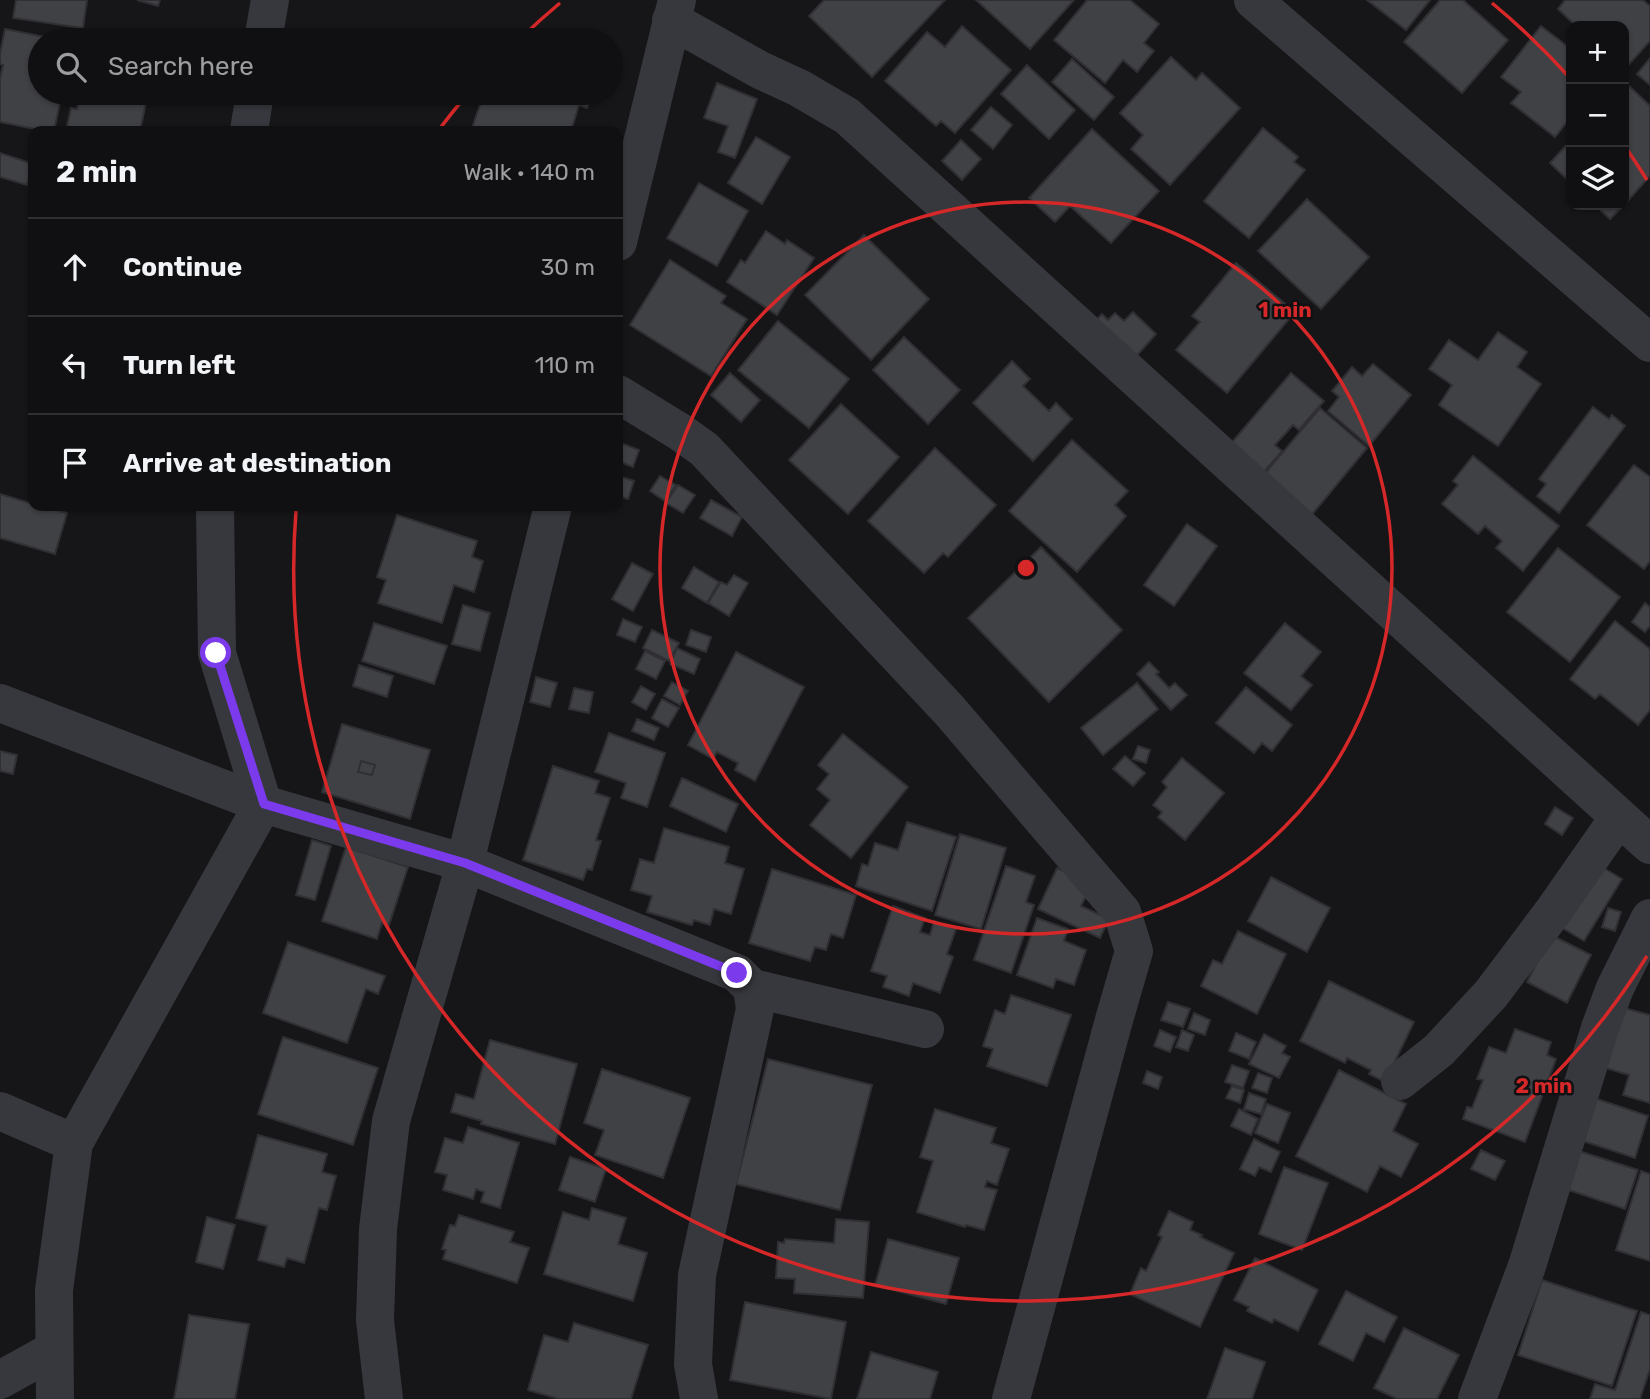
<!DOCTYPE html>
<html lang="en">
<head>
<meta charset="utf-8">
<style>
	body { margin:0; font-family:Rubik,sans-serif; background:#19191b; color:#f1f3f6 }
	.controls { position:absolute; right:21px; top:21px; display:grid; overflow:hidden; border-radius:14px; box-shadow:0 2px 5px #0004 }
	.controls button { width:63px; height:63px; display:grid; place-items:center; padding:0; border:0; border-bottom:2px solid #303032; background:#101012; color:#f1f3f6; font:35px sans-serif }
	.stop { position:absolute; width:21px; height:21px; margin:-16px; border:5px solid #7c3aed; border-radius:50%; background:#fff }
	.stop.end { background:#7c3aed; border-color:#fff; box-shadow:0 2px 7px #0008 }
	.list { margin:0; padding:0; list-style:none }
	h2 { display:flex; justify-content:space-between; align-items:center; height:91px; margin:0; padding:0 28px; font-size:30px }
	h2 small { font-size:23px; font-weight:400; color:#9c9d9f }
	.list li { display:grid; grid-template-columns:46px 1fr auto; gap:21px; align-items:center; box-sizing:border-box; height:98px; padding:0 28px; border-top:2px solid #303032 }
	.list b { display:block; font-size:26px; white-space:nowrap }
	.list em { font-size:23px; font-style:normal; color:#9c9d9f }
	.icon { flex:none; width:38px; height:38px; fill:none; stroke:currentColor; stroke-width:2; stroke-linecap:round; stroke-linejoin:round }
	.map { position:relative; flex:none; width:1650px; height:1399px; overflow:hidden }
	.search { position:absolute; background:#101012; box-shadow:0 2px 5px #0004; left:28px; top:28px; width:595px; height:77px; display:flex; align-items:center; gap:18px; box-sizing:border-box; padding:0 24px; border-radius:38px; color:#9c9d9f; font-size:26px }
	.panel { position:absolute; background:#101012; box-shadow:0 2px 5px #0004; left:28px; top:126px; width:595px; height:385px; border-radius:14px }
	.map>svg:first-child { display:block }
	.building { fill:#404145; stroke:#303034; stroke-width:2; fill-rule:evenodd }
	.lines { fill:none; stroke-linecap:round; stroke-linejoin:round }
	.minor { stroke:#37383d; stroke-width:38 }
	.route { stroke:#7c3aed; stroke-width:9 }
	.ring { fill:none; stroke:#d62828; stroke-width:3.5 }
	.centre { fill:#d62828; stroke:#111113; stroke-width:3.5 }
	.ring-label { font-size:21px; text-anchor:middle; font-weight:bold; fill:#d62828; stroke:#111113; stroke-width:5; stroke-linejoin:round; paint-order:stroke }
</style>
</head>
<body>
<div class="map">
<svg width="1650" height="1399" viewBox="0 0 1650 1399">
	<rect width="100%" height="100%" fill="#161618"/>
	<path class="building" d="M16,0H87L83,28L13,18Z
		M137,0H160L158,6Z
		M824,0H945L872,77L809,16Z
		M976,0H1074L1030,49Z
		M1087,0H1130L1159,24L1144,43L1154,51L1137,72L1123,60L1105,83L1054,40Z
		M1367,0H1430L1406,30Z
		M1440,0H1463L1508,40L1462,93L1404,42Z
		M1565,0H1643L1650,6V41L1624,70V26H1576L1558,9Z
		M962,26L1011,70L955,133L941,121L936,126L885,81L927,32L945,47Z
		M1541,26L1571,49V117L1555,137L1511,103L1521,92L1501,77Z
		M5,29L60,40H40V93H62L54,131H45L0,122V79L3,65L0,64V54Z
		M1171,57L1196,80L1202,73L1240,108L1170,185L1131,149L1143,135L1120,113Z
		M1650,58V85L1637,74Z
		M1072,59L1114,97L1094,120L1052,82Z
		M1027,65L1075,110L1049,139L1001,94Z
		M1625,82L1650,106V176L1624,205Z
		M717,83L757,99L735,158L718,152L728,126L704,118Z
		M80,93H148L140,131H66L71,108L77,109Z
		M484,93H592L587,108L579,105L571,131H471Z
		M991,107L1012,125L993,149L971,130Z
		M1263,128L1298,157L1294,162L1305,170L1249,238L1204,201Z
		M1092,129L1159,191L1111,243L1070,206L1055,222L1029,198Z
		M756,137L790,157L762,204L728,183Z
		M961,140L981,159L962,180L942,161Z
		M1571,140V183L1550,163Z
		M0,153L33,164L27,185L0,177Z
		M699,183L748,211L717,266L667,238Z
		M1307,199L1369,257L1321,309L1258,251Z
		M1595,205H1624L1610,219Z
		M766,231L785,244L787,240L814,258L777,315L727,282L741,260L745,263Z
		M864,235L929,299L871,360L805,295Z
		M670,260L726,296L721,303L747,319L711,376L630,325Z
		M1236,263L1295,312L1227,393L1176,350L1200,322L1192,316Z
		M1133,312L1156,334L1132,361L1092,324L1102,314L1108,320L1115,313L1124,321Z
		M778,321L849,379L809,428L738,370Z
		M1498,332L1527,352L1517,367L1541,384L1498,446L1439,405L1452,385L1429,369L1449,340L1478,360Z
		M904,337L960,390L928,424L873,370Z
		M1012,361L1030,379L1023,386L1049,411L1056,403L1072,419L1033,461L973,403Z
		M1373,364L1411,395L1369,446L1328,411L1339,397L1332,391L1352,367L1362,376Z
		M730,373L760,400L741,422L711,395Z
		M1291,373L1324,401L1299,430L1293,425L1275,445L1282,451L1261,475L1228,447Z
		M841,404L899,457L848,514L789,460Z
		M1593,407L1609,419L1612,415L1625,426L1559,513L1537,496L1546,484L1539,479Z
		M1320,408L1367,448L1310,517L1262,477Z
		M1072,440L1128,491L1115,505L1126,516L1077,572L1009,511Z
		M618,442L639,450L633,467L618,461Z
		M935,448L996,505L948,557L943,553L924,573L868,521Z
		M1473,456L1559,526L1523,571L1496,548L1502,541L1485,526L1478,534L1442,504L1458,485L1453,481Z
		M1634,465L1650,477V561L1644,569L1587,525Z
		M618,476L634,481L628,499L618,496Z
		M660,476L676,485L665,501L650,491Z
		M678,485L695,495L683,513L666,503Z
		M0,494L33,504V506H41L67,513L55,554L0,538Z
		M711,500L742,517L732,536L700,518Z
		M397,515L477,541L472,557L483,561L474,592L454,585L442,623L378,603L386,580L377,577Z
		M1187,524L1217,546L1174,606L1144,585Z
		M1041,547L1122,630L1049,702L968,618Z
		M1558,548L1620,597L1570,662L1507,612Z
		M632,563L653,574L633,611L612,599Z
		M694,567L719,582L707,603L682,588Z
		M734,575L748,583L729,616L708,603L721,582L727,585Z
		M1645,603L1650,607V626L1645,632L1632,622Z
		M463,605L490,613L480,651L452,644Z
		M623,619L642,627L635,642L617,635Z
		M1615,621L1650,649V710L1638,725L1600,694L1595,699L1570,679Z
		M374,623L447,646L434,684L362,661Z
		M1285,623L1321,652L1301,676L1312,685L1291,710L1244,673Z
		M652,630L679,643L669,661L643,648Z
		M691,630L711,637L706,652L686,645Z
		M677,648L700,659L694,674L670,664Z
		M645,651L665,661L656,679L636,669Z
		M736,652L804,687L755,781L735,770L738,763L717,752L713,759L688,745Z
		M1149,662L1159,672L1156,674L1169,688L1175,683L1187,695L1171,710L1137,674Z
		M359,665L393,676L387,697L353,686Z
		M536,677L557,683L550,707L530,702Z
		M672,682L688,691L680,705L664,696Z
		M1137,683L1158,709L1103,755L1081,728Z
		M641,686L655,694L646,710L632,702Z
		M1246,687L1292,725L1272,751L1262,743L1254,753L1216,723Z
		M574,688L593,692L589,713L569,709Z
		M662,699L679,708L668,727L652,718Z
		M637,719L659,728L654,740L632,731Z
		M342,724L430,750L410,819L322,792ZM361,761L375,765L372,775L358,772Z
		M609,733L665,753L647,807L621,798L626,783L595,772Z
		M843,734L908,787L851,858L810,825L830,800L817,789L829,774L818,765Z
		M1138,746L1150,750L1146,763L1133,759Z
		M0,751L17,755L13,774L0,771Z
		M1125,756L1145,773L1133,786L1113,769Z
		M1182,758L1224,793L1185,840L1158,817L1162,812L1153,805L1167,787L1162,782Z
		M361,761L375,765L372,775L358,772Z
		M553,766L599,781L595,793L610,798L596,840L601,841L592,870L587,869L583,880L523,860Z
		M682,778L738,804L726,832L670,806Z
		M1555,807L1573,818L1562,835L1545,824Z
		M907,822L956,837L932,911L856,886L862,864L868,866L875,843L898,850Z
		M664,828L729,847L725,863L744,869L731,914L714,909L710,925L694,920L692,925L647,912L652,896L631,890L640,859L654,863Z
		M960,834L1006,848L981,929L935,915Z
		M312,840L331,846L315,900L296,895Z
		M346,847L408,867L389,925L382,923L377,939L322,921Z
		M1597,864L1622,879L1584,941L1559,926Z
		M1006,866L1035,876L1026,902L1034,905L1011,973L974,960Z
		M1057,868L1092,884L1081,906L1109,919L1100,938L1038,909Z
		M772,869L856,895L843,938L831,934L826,950L815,947L810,961L749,943Z
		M1271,877L1330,908L1307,952L1248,921Z
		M893,906L925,918L920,932L930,935L934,921L956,929L947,954L953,957L940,993L913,983L909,996L883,987L887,976L871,971Z
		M1608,908L1621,912L1615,931L1602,927Z
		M1037,918L1068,929L1064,941L1086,950L1074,985L1056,979L1053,988L1017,975Z
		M1238,931L1286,954L1257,1014L1201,986L1213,960L1222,964Z
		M1551,935L1591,955L1567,1003L1527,982Z
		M288,942L385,976L378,994L366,989L347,1043L263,1013Z
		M1329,981L1414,1022L1385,1082L1369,1074L1371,1070L1347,1058L1345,1063L1300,1041Z
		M1011,995L1071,1015L1047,1086L987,1066L993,1049L983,1046L995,1010L1005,1014Z
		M1168,1002L1190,1009L1183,1027L1161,1020Z
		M1624,1008L1650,1015V1103L1623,1095L1629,1075L1606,1068Z
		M1194,1013L1210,1020L1205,1035L1188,1029Z
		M1515,1029L1551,1042L1547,1055L1556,1059L1525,1142L1463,1119L1467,1107L1472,1108L1483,1080L1477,1079L1489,1047L1506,1053Z
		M1160,1030L1176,1037L1170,1052L1154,1046Z
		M1182,1030L1194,1035L1188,1051L1176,1047Z
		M1236,1033L1256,1042L1249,1059L1229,1051Z
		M1264,1034L1286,1046L1282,1053L1290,1057L1279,1078L1249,1064Z
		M283,1037L378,1068L353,1145L258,1114Z
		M490,1040L577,1064L555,1144L481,1124L482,1121L451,1112L456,1094L474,1099Z
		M768,1059L872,1085L840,1210L736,1184Z
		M1232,1065L1249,1071L1243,1088L1225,1082Z
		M602,1069L690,1098L663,1178L595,1155L604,1130L584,1123Z
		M1339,1070L1406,1104L1393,1131L1418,1144L1401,1177L1380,1166L1367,1192L1296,1156Z
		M1147,1071L1162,1077L1158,1089L1143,1083Z
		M1258,1073L1272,1078L1267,1093L1252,1088Z
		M1232,1086L1244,1090L1240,1103L1226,1098Z
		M1249,1093L1266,1099L1261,1114L1244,1109Z
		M1594,1098L1648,1116L1635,1158L1580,1140Z
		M1267,1104L1290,1113L1278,1143L1255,1133Z
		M935,1109L996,1128L991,1143L1009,1149L997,1185L987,1181L985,1187L997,1190L984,1230L966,1225L965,1227L917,1212L933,1161L920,1157Z
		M1239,1109L1258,1119L1251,1135L1231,1126Z
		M468,1127L519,1143L500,1208L481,1202L484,1192L476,1189L473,1199L443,1190L447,1175L435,1172L445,1138L463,1143Z
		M258,1135L327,1154L322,1172L336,1176L327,1210L319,1208L304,1263L287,1258L284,1267L258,1260L267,1226L236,1218Z
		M1254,1139L1280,1152L1271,1172L1259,1167L1255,1176L1240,1169Z
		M1481,1150L1505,1161L1495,1180L1471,1169Z
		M1579,1151L1638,1170L1625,1209L1566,1189Z
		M570,1157L606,1169L595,1202L559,1190Z
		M1284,1167L1328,1183L1302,1250L1259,1234Z
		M1641,1171L1650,1174V1261L1616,1250Z
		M592,1208L626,1218L618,1244L647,1253L633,1301L544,1274L563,1212L589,1220Z
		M1169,1211L1193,1222L1190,1230L1202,1235L1200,1237L1234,1253L1200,1327L1130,1294L1141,1268L1146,1271L1162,1237L1158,1235Z
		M459,1215L514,1232L510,1242L529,1248L517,1283L443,1259L446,1250L442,1249L450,1225L455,1226Z
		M207,1217L235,1225L223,1269L196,1262Z
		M836,1219L869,1222L863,1298L794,1293L795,1279L776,1278L778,1242L784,1243L785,1239L834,1243Z
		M888,1239L959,1258L946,1304L875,1285Z
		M1255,1258L1318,1290L1298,1331L1274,1319L1272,1323L1247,1311L1249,1307L1234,1300Z
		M1542,1280L1637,1311L1612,1386L1518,1355Z
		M1346,1291L1397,1317L1384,1342L1366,1333L1353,1361L1319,1344Z
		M745,1302L846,1322L831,1399L730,1380Z
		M1641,1312L1650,1315V1369L1640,1399H1590L1595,1384L1615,1390Z
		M189,1315L249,1324L235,1399H174Z
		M574,1323L648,1345L631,1399H559L528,1390L544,1335L568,1342Z
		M1404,1328L1459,1355L1437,1399H1397L1374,1388Z
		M1225,1348L1265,1362L1252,1399H1207Z
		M871,1352L938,1372L930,1399H857Z"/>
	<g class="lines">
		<path class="minor" d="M1253,0L1650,343
			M671,20L760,70L799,88L847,116L1650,845
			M263,40L270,0
			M249,131L255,93
			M618,242L677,0
			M618,394L680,432L704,449L949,710L1122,912L1134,951L1114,1020L1011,1399
			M0,703L263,804L465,863L737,973L752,988L755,1009L697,1275L693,1364L699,1399
			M752,988L925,1029
			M1400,1081L1439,1050L1491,994L1552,913L1619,817
			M0,1111L74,1143
			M0,1380L54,1350
			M55,1399L54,1290L74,1143L263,804L217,653L215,506
			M384,1399L375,1320L378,1229L391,1121L461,878L553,506
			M1477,1399L1527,1266L1600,1028L1615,988L1650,918"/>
	</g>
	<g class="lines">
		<path class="route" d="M216,653L264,804L465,863L737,973"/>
	</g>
	<g class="ring">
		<circle cx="1026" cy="568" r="366"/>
		<path d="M1647 956A732 732 0 0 1 296 511M441 127A732 732 0 0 1 465 97M522 37A732 732 0 0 1 560 3M1492 3A732 732 0 0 1 1570 78M1626 148A732 732 0 0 1 1647 180"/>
	</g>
	<circle cx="1026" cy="568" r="10" class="centre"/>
	<g class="ring-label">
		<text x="1285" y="317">1 min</text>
		<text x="1544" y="1093">2 min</text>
	</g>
</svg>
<div class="controls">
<button>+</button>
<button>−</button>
<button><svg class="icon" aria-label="layers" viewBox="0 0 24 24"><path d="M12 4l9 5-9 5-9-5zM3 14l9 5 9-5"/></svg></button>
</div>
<div class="stop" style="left:216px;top:653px"></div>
<div class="stop end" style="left:737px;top:973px"></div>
<div class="search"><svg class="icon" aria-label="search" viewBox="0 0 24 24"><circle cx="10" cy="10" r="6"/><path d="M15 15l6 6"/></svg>Search here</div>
<section class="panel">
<h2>2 min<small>Walk · 140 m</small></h2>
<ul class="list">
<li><svg class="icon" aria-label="ahead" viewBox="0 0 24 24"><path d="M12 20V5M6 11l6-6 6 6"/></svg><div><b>Continue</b></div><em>30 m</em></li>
<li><svg class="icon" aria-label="left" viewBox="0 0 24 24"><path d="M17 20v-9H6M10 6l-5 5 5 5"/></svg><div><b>Turn left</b></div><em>110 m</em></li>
<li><svg class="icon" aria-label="arrive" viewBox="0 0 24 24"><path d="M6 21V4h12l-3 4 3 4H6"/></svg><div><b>Arrive at destination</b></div></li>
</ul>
</section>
</div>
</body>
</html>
